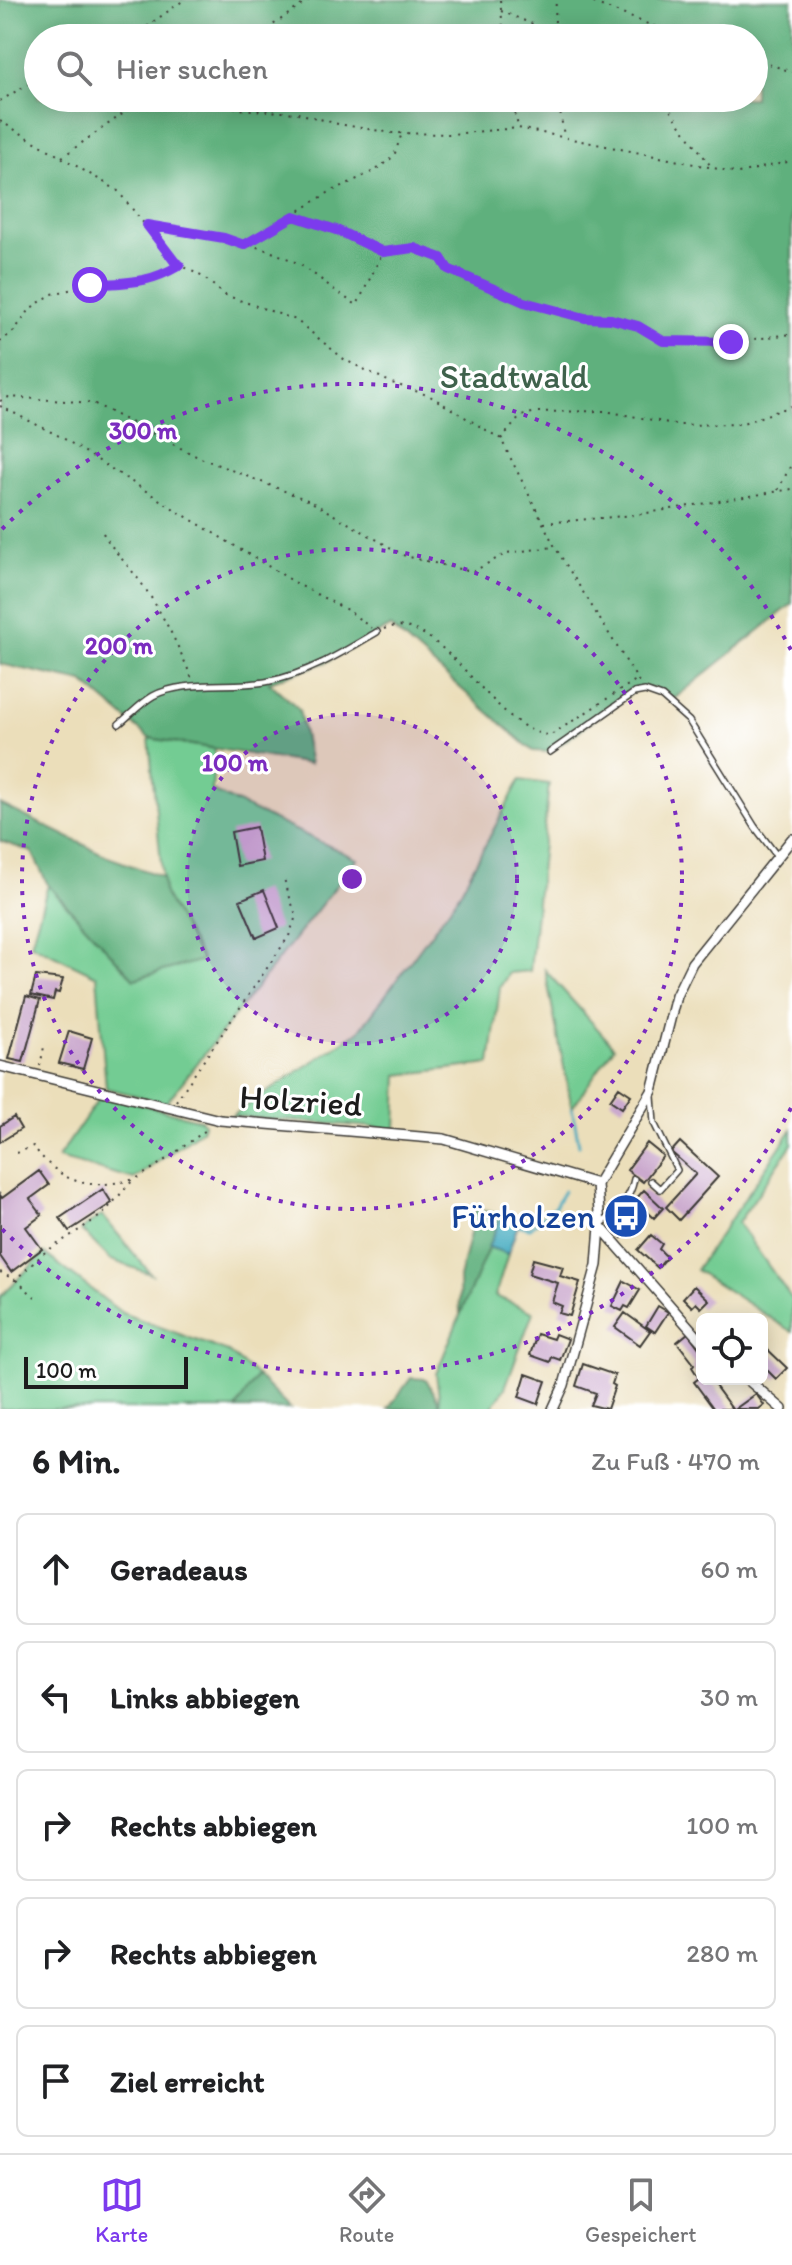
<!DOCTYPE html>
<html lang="de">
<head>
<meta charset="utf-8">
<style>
	body { margin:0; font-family:Itim,sans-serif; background:#f2f2f2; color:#202124 }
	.controls { position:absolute; right:24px; bottom:24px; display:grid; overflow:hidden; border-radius:12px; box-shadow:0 4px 20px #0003 }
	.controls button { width:72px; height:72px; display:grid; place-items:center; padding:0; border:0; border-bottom:2px solid #e0e0e0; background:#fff; color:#202124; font:40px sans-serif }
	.scale { position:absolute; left:24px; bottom:20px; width:164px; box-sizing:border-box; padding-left:8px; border:4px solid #1c1c1c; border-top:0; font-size:22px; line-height:28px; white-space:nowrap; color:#1c1c1c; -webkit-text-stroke:6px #fff; paint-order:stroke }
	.stop { position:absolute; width:24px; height:24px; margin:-18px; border:6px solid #7c3aed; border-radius:50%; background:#fff }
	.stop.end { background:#7c3aed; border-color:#fff; box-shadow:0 2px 8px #0008 }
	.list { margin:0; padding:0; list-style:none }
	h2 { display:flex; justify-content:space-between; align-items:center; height:104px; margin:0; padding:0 32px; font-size:34px }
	h2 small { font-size:26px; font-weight:400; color:#757577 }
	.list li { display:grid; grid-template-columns:52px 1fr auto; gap:24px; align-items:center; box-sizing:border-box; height:112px; margin:0 16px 16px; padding:0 16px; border:2px solid #e0e0e0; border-radius:12px }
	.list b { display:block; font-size:30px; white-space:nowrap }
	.list em { font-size:26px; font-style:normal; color:#757577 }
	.icon { flex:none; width:44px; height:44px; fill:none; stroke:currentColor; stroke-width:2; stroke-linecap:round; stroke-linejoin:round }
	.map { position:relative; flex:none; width:792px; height:1409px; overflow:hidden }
	.search { position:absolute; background:#fff; box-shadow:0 4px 20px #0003; left:24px; right:24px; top:24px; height:88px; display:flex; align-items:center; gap:20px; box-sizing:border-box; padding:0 28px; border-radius:44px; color:#757577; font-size:30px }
	.sheet { height:744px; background:#fff }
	nav { display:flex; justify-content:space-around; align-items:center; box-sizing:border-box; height:112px; border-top:2px solid #e0e0e0; background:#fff; font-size:22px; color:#757577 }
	nav a { display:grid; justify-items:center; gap:4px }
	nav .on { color:#7c3aed }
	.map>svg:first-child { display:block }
	.green { fill:#73cc93; stroke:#487458; stroke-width:2 }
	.forest { fill:#5eb07d; stroke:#3d664c; stroke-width:2; fill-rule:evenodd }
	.water { fill:#3ea8be; stroke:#2d626d; stroke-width:2 }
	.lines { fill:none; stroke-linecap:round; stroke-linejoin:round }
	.stream { stroke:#3ea8be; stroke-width:3 }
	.building { fill:#cba9ce }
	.lane-casing { stroke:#3b3934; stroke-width:8 }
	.street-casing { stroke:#3b3934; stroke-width:12 }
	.path { stroke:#3b3934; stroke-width:2; stroke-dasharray:2 6; stroke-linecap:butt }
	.lane { stroke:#fff; stroke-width:5 }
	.street { stroke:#fff; stroke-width:9 }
	.route { stroke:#7c3aed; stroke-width:10 }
	.ring { fill:none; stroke:#7b2cbf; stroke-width:4; stroke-dasharray:4 8 }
	.labels { text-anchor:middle; stroke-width:6; stroke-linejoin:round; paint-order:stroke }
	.park-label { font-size:34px; fill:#3f624c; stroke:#fff }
	.street-label { font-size:34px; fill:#1c1c1c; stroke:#fff }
	.transit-label { font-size:34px; fill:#164399; stroke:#fff; text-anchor:end }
	.centre { fill:#7b2cbf; stroke:#fff; stroke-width:4 }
	.ring-label { font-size:24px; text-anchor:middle; font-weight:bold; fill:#7b2cbf; stroke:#fff; stroke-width:6; stroke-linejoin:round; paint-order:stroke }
</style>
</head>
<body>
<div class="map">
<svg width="792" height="1409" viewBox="0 0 792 1409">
	<rect width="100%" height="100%" fill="#fff"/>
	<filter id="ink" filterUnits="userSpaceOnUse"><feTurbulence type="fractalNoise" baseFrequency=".0125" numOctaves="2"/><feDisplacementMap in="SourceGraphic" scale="16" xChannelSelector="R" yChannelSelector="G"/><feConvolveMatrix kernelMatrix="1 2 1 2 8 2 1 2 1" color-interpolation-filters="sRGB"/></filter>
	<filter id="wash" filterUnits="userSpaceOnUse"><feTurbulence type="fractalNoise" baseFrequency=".006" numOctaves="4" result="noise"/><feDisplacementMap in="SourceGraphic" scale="32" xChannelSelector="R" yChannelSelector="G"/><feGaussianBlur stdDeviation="1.8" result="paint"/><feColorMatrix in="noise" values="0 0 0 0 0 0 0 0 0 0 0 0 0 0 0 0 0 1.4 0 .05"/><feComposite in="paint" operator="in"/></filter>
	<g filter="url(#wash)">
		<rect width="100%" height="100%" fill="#ebdeba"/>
		<path class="green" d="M149,738L215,749L212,791L357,859L166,1103L106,1088L97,976L31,944L48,885L134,979L202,960L164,894Z
			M520,780L549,784L530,971L509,973L500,987L490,1064L398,1075L396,1129L231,1116L359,1031L457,898Z
			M545,970L614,1047L572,1108Z
			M102,1094L201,1120L204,1124L202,1130L134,1179L58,1158Z
			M792,1129V1144L738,1223L792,1299V1332L696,1270Z
			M102,1215L151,1274L111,1260L81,1230Z
			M488,1247L508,1254L495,1296L533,1312L505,1388L491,1409H437L440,1404L436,1374Z
			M44,1253L122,1313L228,1352L257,1376L236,1409H0V1297Z"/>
		<path class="forest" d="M0,0H792V604L674,699L653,688H637L550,752L533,751L390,627L326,662L269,682L299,709L310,764L149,738L83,682L0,664ZM38,38H754V98H38Z
			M0,804L111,858L163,877L164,894L202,960L134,979L48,885L32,852L0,841Z
			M476,1209L502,1215L460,1315L459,1278Z
			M257,1376L290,1409H236Z
			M411,1378L426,1379L440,1404L437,1409H388Z"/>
		<path class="water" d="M502,1215L518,1225L508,1254L488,1247Z"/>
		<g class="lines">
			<path class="stream" d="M572,1108L579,1145
				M518,1225L530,1228L555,1206L564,1191"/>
		</g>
		<g id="blocks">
			<path class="building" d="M256,827L262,861L237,866L231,832Z
				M264,890L279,928L256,938L240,900Z
				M36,976L63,979L59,993L55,992L53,1000L31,995Z
				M26,996L40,1000L23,1062L9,1059Z
				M69,1031L92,1038L83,1069L59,1063Z
				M619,1087L631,1095L622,1108L610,1100Z
				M14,1117L21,1129L0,1142V1126Z
				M680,1142L718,1177L679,1220L666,1207L696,1174L671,1152Z
				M647,1143L663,1156L643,1182L627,1170Z
				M39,1171L49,1185L30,1199L42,1215L26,1227L42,1249L11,1272L0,1256V1195L2,1198Z
				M103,1189L112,1203L69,1231L60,1218Z
				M644,1190L663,1208L654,1218L635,1200Z
				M629,1219L636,1226L622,1238L616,1231Z
				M651,1235L662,1244L659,1249L667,1257L658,1268L638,1250Z
				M533,1259L563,1267L560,1276L580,1282L570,1316L559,1313L562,1306L552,1302L558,1283L529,1274Z
				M624,1281L640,1290L629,1308L625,1306L622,1311L612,1306Z
				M694,1286L709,1300L701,1308L696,1303L692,1307L683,1298Z
				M658,1306L668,1312L655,1332L646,1326Z
				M625,1313L650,1331L640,1345L615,1327Z
				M688,1333L702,1352V1379H710L732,1409H714L694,1382L699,1378L692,1367L694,1364L677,1342Z
				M537,1334L553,1339L555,1334L568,1339L560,1360L552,1357L550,1362L530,1355Z
				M762,1344L787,1368L776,1379L762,1365Z
				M583,1364L615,1375L612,1384L615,1386L607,1409L591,1405L596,1393L576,1386Z
				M526,1374L546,1381L538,1404L519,1397Z
				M756,1394L764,1405L759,1409H735Z"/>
		</g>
	</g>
	<g filter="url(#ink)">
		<use href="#blocks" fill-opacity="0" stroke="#3b3934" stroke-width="2"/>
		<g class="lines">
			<g class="lane-casing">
				<path id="lane" d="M119,724C130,715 141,703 153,696C184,679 236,689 270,681C310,673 343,652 377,632
					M550,752L634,693L645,691L662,697L689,721L755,827L777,856
					M651,1181L660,1189L677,1170L654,1123L652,1096
					M600,1225C617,1211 630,1201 634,1179"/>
			</g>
			<g class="street-casing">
				<path id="street" d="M0,1066L220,1120L444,1139L597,1184
					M600,1226L702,1342
					M747,1379L782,1409
					M553,1409L564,1385L597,1265L600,1226L597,1184L652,1091L676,996L692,963L792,839"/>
			</g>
			<path class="path" d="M500,0L504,38
				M586,0L684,38
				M609,10L610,0
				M501,11L566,38
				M136,38L150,24L184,0
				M254,38L309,0
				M554,38L556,0
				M754,59L792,72
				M221,98L237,109L298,113L338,124L392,133L451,134L518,128L738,173L792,161
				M511,98L518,126
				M558,98L564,136
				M661,98L710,165
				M0,101L38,78
				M0,121L117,190L175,262L203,277L225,295L296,320L345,360L392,383L430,396L501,439L555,547L639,682
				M62,157L128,110L155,98
				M296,216L339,231L382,252
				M147,225C195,233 246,239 291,260C314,271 334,292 357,305L383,252C407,249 433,245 448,269L524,302L585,318L611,319L638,326L663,341L731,342L792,334
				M245,244L328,193L376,170L394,156L402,133
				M0,342L14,331L31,308L52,294L90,285L141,283L161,276L179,265
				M0,401L9,397L93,403L198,457L310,501L405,556L472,572L507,553L554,547
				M0,406L63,438L182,514L301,586L349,611L371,628
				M501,439L521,416L536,412L605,411L679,425L740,424L792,406
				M778,490L792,463
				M544,523L635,515L792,489
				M103,533C114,552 129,566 142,584C163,614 178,645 192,679
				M384,629C441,606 495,735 551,735L636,680
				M40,1066L44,1047
				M176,1101L289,936L296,916L283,876
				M17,1153L33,1146C54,1174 77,1189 113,1183C121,1182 130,1181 137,1178C162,1164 186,1144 209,1128
				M0,1272L15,1280L44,1253L102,1215L133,1180
				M16,1280L35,1297"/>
			<use href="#lane" class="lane"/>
			<use href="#street" class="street"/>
		</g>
	</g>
	<g class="lines" filter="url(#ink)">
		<path class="route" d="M90,285C128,282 146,285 180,265L175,262L147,225L224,238L244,245L294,216L339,231L383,252L414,248L441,258L448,269L524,302L585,318L611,319L638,326L663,341L731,342"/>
	</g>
	<circle cx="352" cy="879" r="165" fill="#7b2cbf" fill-opacity=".12"/>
	<g class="ring">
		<circle cx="352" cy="879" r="165"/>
		<circle cx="352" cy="879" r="330"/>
		<path d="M791 1108A495 495 0 0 1 2 1229M2 529A495 495 0 0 1 791 650"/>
	</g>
	<defs>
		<g id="bus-disc" transform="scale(2.3)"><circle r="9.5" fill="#1a4fb4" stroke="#fff"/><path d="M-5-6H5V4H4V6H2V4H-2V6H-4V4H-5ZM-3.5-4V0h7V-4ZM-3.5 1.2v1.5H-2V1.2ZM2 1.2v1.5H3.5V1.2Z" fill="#fff"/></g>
	</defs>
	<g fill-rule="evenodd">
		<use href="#bus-disc" x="626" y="1216"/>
	</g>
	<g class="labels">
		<g class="park-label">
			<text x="514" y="388">Stadtwald</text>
		</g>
		<g class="street-label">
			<text transform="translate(301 1100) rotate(4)" y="12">Holzried</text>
		</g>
		<g class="transit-label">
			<text x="595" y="1228">Fürholzen</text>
		</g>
	</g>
	<circle cx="352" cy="879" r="12" class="centre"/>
	<g class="ring-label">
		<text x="143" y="439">300 m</text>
		<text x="119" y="654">200 m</text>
		<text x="235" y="771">100 m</text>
	</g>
</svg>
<div class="controls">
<button><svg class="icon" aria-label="locate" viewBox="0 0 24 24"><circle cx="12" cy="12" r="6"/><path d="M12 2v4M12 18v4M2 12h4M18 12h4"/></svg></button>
</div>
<div class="scale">100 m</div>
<div class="stop" style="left:90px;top:285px"></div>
<div class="stop end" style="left:731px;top:342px"></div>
<div class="search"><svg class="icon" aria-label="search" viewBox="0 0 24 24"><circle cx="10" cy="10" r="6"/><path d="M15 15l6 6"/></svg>Hier suchen</div>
</div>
<section class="sheet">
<h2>6 Min.<small>Zu Fuß · 470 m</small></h2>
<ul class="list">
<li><svg class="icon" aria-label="ahead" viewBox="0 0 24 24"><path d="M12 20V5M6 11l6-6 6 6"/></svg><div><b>Geradeaus</b></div><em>60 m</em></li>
<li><svg class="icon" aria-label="left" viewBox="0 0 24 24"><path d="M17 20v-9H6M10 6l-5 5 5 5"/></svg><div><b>Links abbiegen</b></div><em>30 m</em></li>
<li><svg class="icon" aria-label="right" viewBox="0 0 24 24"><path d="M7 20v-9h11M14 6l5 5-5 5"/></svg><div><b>Rechts abbiegen</b></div><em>100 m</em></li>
<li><svg class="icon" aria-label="right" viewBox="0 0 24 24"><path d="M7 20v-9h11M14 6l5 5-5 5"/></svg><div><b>Rechts abbiegen</b></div><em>280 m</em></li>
<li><svg class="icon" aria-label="arrive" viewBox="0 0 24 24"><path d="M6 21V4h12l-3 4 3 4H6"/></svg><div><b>Ziel erreicht</b></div></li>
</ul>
</section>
<nav>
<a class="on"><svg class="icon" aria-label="map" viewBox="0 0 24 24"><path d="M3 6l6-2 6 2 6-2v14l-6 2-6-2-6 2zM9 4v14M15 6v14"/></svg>Karte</a>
<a><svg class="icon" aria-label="directions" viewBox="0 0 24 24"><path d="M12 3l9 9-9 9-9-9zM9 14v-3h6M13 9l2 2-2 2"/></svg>Route</a>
<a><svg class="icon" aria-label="saved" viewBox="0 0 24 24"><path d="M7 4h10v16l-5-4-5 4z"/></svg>Gespeichert</a>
</nav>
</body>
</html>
